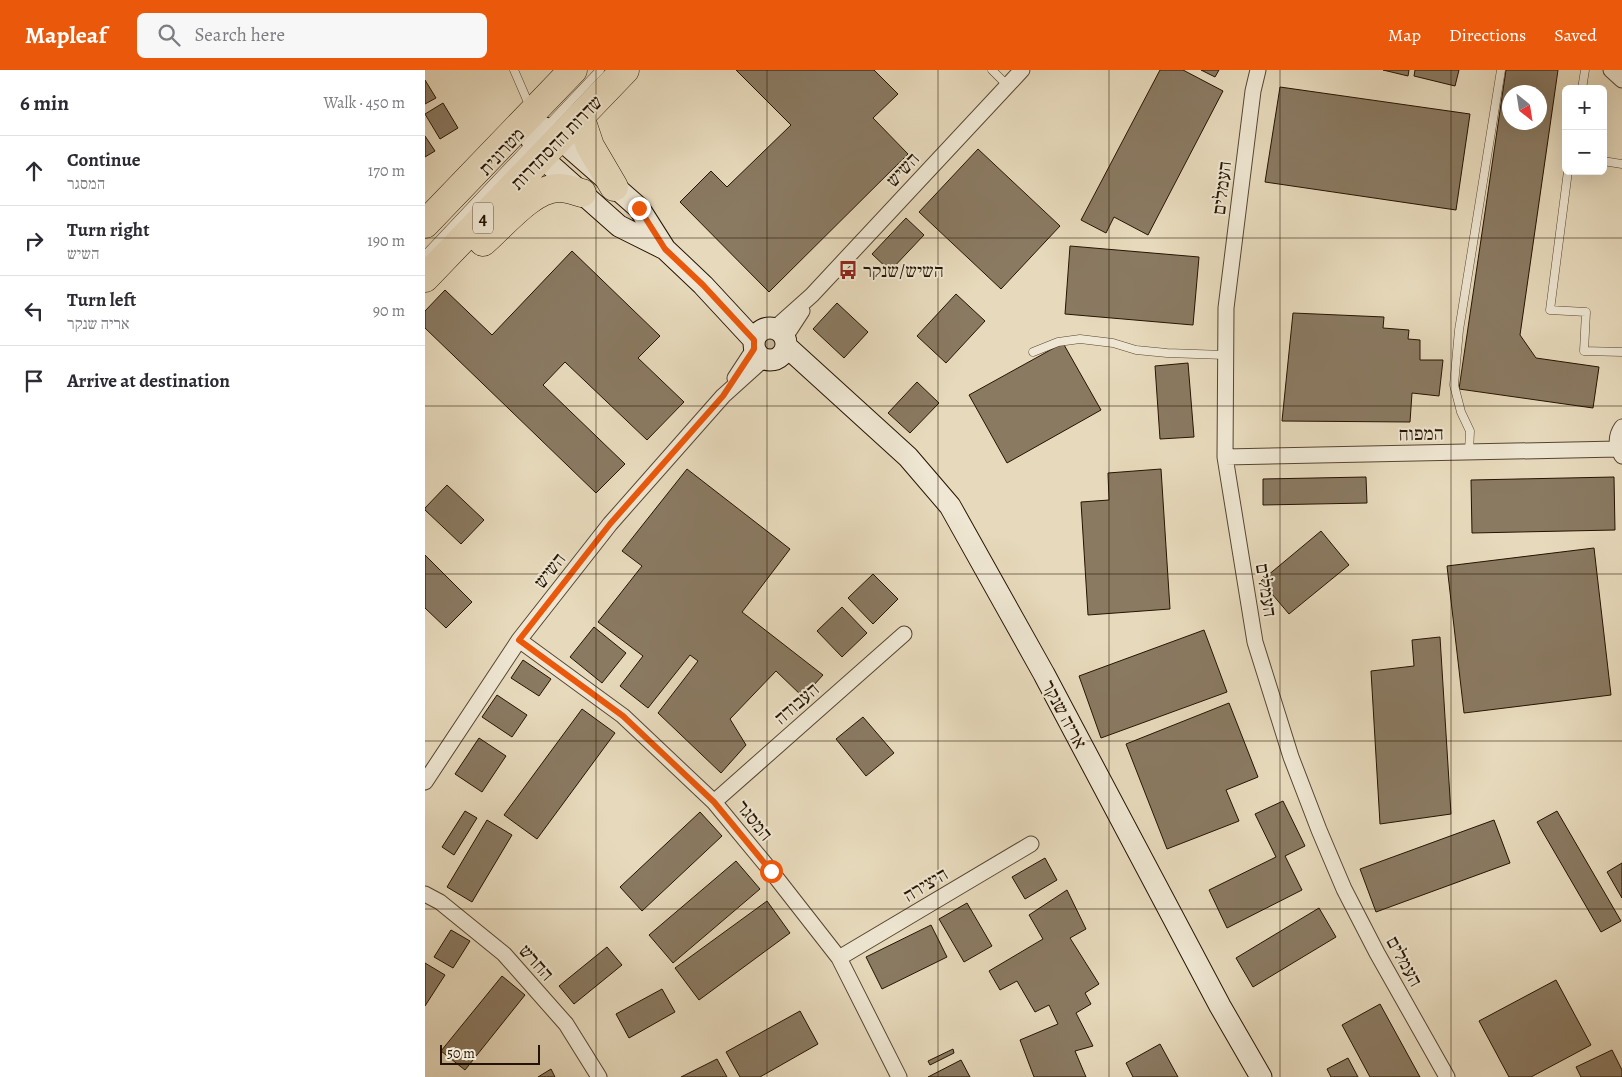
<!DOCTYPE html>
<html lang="en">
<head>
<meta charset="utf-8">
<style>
	body { margin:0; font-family:Alegreya,"Frank Ruhl Libre",serif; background:#f7f7f7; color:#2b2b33 }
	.controls { position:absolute; right:15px; top:15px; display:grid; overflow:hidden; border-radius:8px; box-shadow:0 5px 20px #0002 }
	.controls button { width:45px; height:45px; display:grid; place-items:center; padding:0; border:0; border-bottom:1px solid #e1e1e2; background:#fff; color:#2b2b33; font:25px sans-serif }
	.compass { position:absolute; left:1077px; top:15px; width:45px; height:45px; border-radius:50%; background:#fff; box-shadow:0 5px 20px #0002; rotate:150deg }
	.scale { position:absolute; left:15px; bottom:12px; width:100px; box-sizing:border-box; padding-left:5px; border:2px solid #251301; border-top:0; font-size:14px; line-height:18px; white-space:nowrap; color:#251301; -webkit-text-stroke:4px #efe7d3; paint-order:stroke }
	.stop { position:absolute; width:15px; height:15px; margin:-11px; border:4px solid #ea580c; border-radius:50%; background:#fff }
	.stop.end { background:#ea580c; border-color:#fff; box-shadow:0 1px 5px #0008 }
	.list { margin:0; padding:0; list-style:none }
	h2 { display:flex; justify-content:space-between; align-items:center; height:65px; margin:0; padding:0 20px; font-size:21px }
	h2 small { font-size:16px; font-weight:400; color:#7c7c81 }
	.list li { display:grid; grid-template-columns:32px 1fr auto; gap:15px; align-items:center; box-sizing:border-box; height:70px; padding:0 20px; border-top:1px solid #e1e1e2 }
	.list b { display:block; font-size:19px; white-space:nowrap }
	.list p { margin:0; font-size:16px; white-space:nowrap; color:#7c7c81 }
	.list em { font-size:16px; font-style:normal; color:#7c7c81 }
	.icon { flex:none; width:28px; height:28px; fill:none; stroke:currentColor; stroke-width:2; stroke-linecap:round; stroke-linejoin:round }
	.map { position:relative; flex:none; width:1197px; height:1007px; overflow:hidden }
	header { display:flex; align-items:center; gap:30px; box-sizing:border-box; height:70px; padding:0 25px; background:#ea580c; color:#fff }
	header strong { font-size:24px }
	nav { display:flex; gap:28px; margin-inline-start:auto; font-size:18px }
	.search { width:350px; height:45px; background:#f7f7f7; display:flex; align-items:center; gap:12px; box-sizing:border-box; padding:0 18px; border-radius:8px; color:#7c7c81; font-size:19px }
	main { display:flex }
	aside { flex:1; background:#fff }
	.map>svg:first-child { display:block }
	.green { fill:#c6b89c; stroke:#76664e }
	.building { fill:#8a7a62; stroke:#251301; fill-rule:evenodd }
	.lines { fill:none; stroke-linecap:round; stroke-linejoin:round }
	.lane-casing { stroke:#564530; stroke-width:9 }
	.street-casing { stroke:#564530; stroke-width:17 }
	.secondary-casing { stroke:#251301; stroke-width:23 }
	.highway-casing { stroke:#251301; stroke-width:29 }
	.lane { stroke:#efe7d3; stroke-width:8 }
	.street { stroke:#efe7d3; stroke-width:15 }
	.secondary { stroke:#efe7d3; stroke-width:21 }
	.highway { stroke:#e7dabc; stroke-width:28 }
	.route { stroke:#ea580c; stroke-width:6 }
	.grid { fill:none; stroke:#251301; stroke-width:1; stroke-opacity:0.55 }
	.labels { text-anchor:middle; stroke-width:4; stroke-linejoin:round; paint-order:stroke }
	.shield { fill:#efe7d3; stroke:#625340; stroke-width:1 }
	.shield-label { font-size:18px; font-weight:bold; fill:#251301 }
	.street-label { font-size:19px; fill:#251301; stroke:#efe7d3 }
	.poi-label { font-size:19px; fill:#251301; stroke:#efe7d3; text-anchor:start }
</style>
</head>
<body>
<header>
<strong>Mapleaf</strong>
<div class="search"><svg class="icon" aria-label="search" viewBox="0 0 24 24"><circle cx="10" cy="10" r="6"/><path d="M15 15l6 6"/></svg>Search here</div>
<nav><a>Map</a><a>Directions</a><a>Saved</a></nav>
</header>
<main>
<aside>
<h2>6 min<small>Walk · 450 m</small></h2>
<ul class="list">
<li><svg class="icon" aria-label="ahead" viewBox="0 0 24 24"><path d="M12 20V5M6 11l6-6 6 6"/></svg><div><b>Continue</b><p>המסגר</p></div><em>170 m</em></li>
<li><svg class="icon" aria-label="right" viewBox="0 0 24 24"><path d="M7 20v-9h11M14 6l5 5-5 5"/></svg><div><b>Turn right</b><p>השיש</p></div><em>190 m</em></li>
<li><svg class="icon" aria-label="left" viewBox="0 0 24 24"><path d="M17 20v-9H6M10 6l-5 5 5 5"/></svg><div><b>Turn left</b><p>אריה שנקר</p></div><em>90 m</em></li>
<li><svg class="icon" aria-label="arrive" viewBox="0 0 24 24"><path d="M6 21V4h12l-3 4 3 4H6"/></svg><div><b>Arrive at destination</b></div></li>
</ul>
</aside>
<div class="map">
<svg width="1197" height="1007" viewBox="0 0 1197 1007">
	<rect width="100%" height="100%" fill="#e7dabc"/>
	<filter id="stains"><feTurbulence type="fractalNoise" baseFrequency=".004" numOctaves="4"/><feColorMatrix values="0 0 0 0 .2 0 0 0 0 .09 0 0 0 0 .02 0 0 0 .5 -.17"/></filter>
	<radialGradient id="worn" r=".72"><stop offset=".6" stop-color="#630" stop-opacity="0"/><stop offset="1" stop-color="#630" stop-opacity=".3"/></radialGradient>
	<path class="green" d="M334 274a11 11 0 1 1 22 0a11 11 0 1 1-22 0Z"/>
	<path class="building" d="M311,0H449L473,24L448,48L483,84L344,222L255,132L286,101L302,117L366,55Z
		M735,0H758L798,21L723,165L689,147L681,163L656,150Z
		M776,0H794L790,7Z
		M958,0H984L983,6Z
		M990,0H1034L1030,16L989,6Z
		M1081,0H1133L1095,265L1111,288L1174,297L1168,338L1034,319ZM1084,22H1114V52H1084Z
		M0,10L11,28L0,34Z
		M855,17L1045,44L1031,140L840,112Z
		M18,33L33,58L15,69L0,44Z
		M0,66L10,81L0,87Z
		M553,79L635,156L576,219L494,142Z
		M481,148L499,165L465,201L447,184Z
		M645,176L774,187L768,255L640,244Z
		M147,181L235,266L213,288L259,332L222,370L140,292L118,315L200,394L171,423L0,258V241L20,220L67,265Z
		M531,224L560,251L521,293L492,266Z
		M412,233L443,262L419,288L388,259Z
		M868,243L959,247L958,258L984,260L983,269L995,270V290H1018L1014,326L987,323L985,352L857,351Z
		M638,273L676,340L582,393L544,325Z
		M763,293L769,367L735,369L730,296Z
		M492,312L514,333L485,363L463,343Z
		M262,399L365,479L317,542L398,605L378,627L351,601L305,649L321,675L296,703L233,643L273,591L265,585L223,638L195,616L218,586L173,552L217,496L197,481Z
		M736,399L745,539L663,545L656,432L684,430L683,403Z
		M941,407L942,433L838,435V409Z
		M1189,407L1190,460L1047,463L1046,410Z
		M22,415L59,450L36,474L0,440V438Z
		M896,461L924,495L864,544L836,511Z
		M1169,478L1186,625L1039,643L1022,496Z
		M0,485L47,532L21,558L0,538Z
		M448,504L473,529L448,554L423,528Z
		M417,537L442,563L417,587L392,561Z
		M169,557L201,583L177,613L145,587Z
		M779,560L802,622L676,668L654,606Z
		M1015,567L1026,744L955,754L946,601L989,596L987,570Z
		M98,590L126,609L114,626L86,608Z
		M72,625L102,645L87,667L57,647Z
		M804,633L833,707L801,720L814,751L742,779L701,674Z
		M157,639L190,663L112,769L79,745Z
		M438,647L469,683L441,706L411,669Z
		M54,668L81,686L57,722L30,704Z
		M858,731L880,776L860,786L877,820L802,858L784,820L851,787L830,744Z
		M40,741L52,748L29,785L17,777Z
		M1132,741L1196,851L1176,862L1112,752Z
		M275,742L297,766L217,841L195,817Z
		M62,750L87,765L47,832L22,817Z
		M1069,750L1085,793L951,842L935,799Z
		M620,788L632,810L600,829L587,807Z
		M311,791L335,819L248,893L224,865Z
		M1197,793V828L1182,802Z
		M642,820L661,859L645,868L674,914L660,923L666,934L651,943L668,976L650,981L661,1007H609L595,970L633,954L624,935L610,942L592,911L575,920L564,901L618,869L604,845Z
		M342,831L365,863L274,930L250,898Z
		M542,833L567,876L539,892L514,849Z
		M894,838L911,867L828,917L811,888Z
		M506,855L522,887L457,919L441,887Z
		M26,860L45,871L28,898L9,887Z
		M182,877L197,895L149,934L134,916Z
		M0,893L20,905L0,936Z
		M77,906L100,925L40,1000L16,981Z
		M1131,910L1166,975L1106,1007H1084L1054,951Z
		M237,919L250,942L204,968L191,944Z
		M955,934L995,1007H945L917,955Z
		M375,941L393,974L335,1007H315L301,982Z
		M735,974L753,1007H708L701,993Z
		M528,979L529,983L505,995L503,991Z
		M1187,980L1197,1000V1007H1156L1151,997Z
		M923,988L933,1007H906L902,999Z
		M292,989L302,1007H256Z
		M536,990L545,1007H503Z
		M126,999L130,1007H113Z"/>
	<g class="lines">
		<g class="lane-casing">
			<path id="lane" d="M89,0L102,30
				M567,0L582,15
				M1157,19L1160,0
				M122,56L175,0
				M1178,91L1197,94
				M1143,101L1125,240L1161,242L1159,281L1197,282
				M0,185L105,74
				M608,282L633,272L655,269L688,273L711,280L742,283L800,285
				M1044,382L1045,361L1036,342L1029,315L1034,260L1076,0"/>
		</g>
		<g class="street-casing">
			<path id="street" d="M833,0L828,21L801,238L800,387L830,572L866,687L894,760L919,819L952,883L1022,1007
				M1186,0L1197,10
				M350,258L387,225L597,0
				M360,267L377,241
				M310,308L329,279
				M1197,357C1190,367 1191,376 1197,386
				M800,387L1193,379
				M94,570L198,646L289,732L346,801L414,888L474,1007
				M0,712L94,570L185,454L298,326L339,289
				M289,732L479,564
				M0,824L15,832L79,884L141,954L174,1007
				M414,888L606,774"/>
		</g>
		<g class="secondary-casing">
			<path id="secondary" d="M97,53L120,58L134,68L214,138L240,179L278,215L329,270
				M97,53L116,87L132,101L194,156L240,179
				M329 274a16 16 0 1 1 32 0a16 16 0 1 1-32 0Z
				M361,276L483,387L525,436L619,604L795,936L836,1007"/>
		</g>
		<g class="highway-casing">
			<path id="highway" d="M155,46L165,76L189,117
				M0,154L148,0
				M58,172C78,155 107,118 134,118C142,118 150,121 157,123
				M0,208L200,0"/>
		</g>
		<use href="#lane" class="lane"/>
		<use href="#street" class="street"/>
		<use href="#secondary" class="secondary"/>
		<use href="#highway" class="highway"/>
	</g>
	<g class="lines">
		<path class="route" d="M214,138L240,179L278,215L329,270V279L298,326L185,454L94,570L198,646L289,732L346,801"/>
	</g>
	<path class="grid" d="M171,0V1007M342,0V1007M513,0V1007M684,0V1007M855,0V1007M1026,0V1007M0,168H1197M0,336H1197M0,504H1197M0,671H1197M0,839H1197"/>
	<defs>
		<g id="bus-bare" transform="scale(1.5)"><path d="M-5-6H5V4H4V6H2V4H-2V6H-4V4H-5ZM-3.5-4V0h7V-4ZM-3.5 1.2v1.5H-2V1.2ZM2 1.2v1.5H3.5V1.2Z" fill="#8f2418" stroke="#efe7d3" stroke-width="2.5" paint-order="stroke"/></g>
	</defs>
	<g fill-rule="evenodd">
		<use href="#bus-bare" x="423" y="200"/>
	</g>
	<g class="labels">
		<rect class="shield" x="48" y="132.5" width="20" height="31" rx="4"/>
		<g class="shield-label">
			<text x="58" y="154">4</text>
		</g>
		<g class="street-label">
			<text transform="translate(131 72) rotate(-46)" y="7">שדרות ההסתדרות</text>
			<text transform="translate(76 81) rotate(-47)" y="7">מטרונית</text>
			<text transform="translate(477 99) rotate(-47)" y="7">השיש</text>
			<text transform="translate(796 118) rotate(-83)" y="7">העמלים</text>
			<text transform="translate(996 363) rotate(-1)" y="7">המפוח</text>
			<text transform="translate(124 500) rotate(-52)" y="7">השיש</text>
			<text transform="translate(842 520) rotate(81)" y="7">העמלים</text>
			<text transform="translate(371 633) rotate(-41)" y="7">העבודה</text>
			<text transform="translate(640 644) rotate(62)" y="7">אריה שנקר</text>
			<text transform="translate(330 750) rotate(51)" y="7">המסגר</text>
			<text transform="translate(500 814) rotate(-31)" y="7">היצירה</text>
			<text transform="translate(980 891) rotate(61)" y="7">העמלים</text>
			<text transform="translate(112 892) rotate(48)" y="7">החרש</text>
		</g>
		<g class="poi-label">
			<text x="438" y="207">השיש/שנקר</text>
		</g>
	</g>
	<rect width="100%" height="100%" filter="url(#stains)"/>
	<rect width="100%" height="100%" fill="url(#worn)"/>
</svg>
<div class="controls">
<button>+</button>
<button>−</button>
</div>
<svg class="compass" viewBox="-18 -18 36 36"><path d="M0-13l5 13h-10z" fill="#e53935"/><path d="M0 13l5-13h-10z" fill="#7c7c81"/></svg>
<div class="scale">50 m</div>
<div class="stop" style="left:346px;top:801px"></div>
<div class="stop end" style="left:214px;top:138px"></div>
</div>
</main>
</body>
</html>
